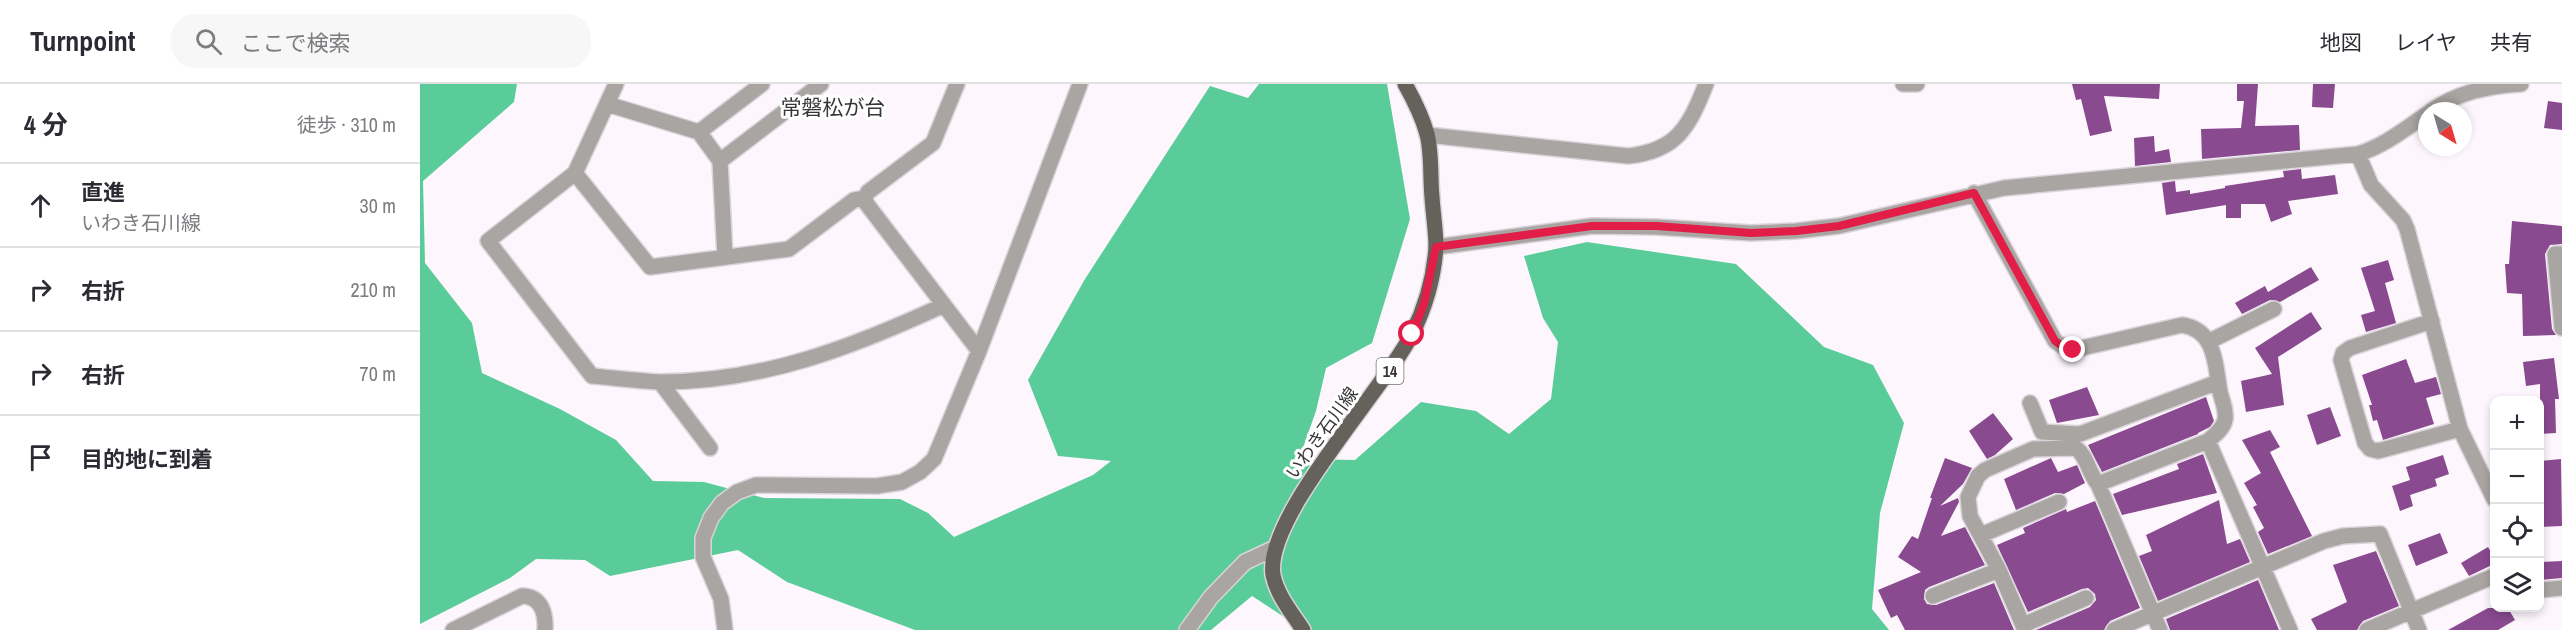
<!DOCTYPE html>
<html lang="ja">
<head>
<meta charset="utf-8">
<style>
	body { margin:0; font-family:"Archivo Narrow","Noto Sans JP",sans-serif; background:#f7f7f7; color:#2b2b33 }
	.controls { position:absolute; right:18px; bottom:18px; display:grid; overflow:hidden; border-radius:12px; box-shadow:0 3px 9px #0003 }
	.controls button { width:54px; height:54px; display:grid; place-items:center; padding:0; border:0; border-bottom:2px solid #e1e1e2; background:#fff; color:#2b2b33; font:30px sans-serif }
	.compass { position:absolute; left:1998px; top:18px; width:54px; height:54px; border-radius:50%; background:#fff; box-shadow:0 3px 9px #0003; rotate:143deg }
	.stop { position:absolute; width:18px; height:18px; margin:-14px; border:4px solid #e11d48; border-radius:50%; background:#fff }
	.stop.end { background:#e11d48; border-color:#fff; box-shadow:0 2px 6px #0008 }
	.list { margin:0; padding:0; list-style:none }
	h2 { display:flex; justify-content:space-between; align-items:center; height:78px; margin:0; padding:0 24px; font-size:26px }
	h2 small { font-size:20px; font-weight:400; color:#7c7c81 }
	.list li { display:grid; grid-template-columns:39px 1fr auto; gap:18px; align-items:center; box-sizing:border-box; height:84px; padding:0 24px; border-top:2px solid #e1e1e2 }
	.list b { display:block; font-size:22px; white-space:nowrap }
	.list p { margin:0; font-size:20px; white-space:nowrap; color:#7c7c81 }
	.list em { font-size:20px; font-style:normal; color:#7c7c81 }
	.icon { flex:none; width:33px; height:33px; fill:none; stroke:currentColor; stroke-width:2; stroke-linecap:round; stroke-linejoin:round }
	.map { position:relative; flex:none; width:2142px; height:546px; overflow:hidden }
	header { display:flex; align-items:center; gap:36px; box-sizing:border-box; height:84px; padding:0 30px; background:#fff; border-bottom:2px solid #e1e1e2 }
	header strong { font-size:28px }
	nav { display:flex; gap:33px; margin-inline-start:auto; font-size:21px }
	.search { width:420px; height:54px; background:#f7f7f7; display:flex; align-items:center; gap:15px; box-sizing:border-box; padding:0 21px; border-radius:24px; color:#7c7c81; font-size:22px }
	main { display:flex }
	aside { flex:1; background:#fff }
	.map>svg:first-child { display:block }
	.forest { fill:#5acc9a }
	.building { fill:#894a90 }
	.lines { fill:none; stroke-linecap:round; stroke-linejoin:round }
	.minor-casing { stroke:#dbd3da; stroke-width:18 }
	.major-casing { stroke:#dbd3da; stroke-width:18 }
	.minor { stroke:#a8a5a2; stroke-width:15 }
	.major { stroke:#65615b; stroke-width:15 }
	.route { stroke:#e11d48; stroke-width:8 }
	.labels { text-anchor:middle; stroke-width:6; stroke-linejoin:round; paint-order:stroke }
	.shield { fill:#fff; stroke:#747274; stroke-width:1.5 }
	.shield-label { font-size:16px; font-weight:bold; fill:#393639 }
	.street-label { font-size:18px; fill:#393639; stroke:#fff }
	.quarter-label { font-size:21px; fill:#393639; stroke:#fff }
</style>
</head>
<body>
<header>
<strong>Turnpoint</strong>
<div class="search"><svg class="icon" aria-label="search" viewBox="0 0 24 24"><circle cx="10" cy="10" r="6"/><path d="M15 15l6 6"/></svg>ここで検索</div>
<nav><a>地図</a><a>レイヤ</a><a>共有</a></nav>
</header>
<main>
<aside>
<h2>4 分<small>徒歩 · 310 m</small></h2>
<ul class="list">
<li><svg class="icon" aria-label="ahead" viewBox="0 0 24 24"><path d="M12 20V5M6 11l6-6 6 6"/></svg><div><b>直進</b><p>いわき石川線</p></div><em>30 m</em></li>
<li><svg class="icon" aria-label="right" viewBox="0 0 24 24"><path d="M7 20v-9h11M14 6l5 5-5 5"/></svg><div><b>右折</b></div><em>210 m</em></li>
<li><svg class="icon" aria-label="right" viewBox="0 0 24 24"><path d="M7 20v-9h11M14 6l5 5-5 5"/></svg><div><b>右折</b></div><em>70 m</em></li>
<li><svg class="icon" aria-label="arrive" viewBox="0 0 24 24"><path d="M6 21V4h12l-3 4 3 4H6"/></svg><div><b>目的地に到着</b></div></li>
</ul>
</aside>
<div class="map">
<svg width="2142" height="546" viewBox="0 0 2142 546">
	<rect width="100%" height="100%" fill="#fef6fd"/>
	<path class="forest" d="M0,0H97L94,18L3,97L5,179L52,239L62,289L140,325L196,356L233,397L284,398L344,414L480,415L508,429L534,453L673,391L691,377L638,372L608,296L665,195L790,2L828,14L839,0H967L990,135L952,259L906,284L896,327L879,375L935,376L1001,318L1056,327L1089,350L1131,315L1138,258L1123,234L1104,172L1167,158L1316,180L1404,263L1453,281L1484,339L1460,429L1452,525L1469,546H884L832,512L791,546H495L367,498L318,466L190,492L165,476L116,475L90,494L0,540Z"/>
	<path class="building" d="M1652,0H1740L1739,15L1684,12L1692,47L1670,52L1661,15L1656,16Z
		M1817,0H1838L1835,42L1879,41L1880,66L1782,75L1781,45L1821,44L1824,17H1817Z
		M1893,0H1915L1913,24L1892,23Z
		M2128,17L2142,19V46L2124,44Z
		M1734,52L1735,68L1749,65L1751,78L1715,82L1714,54Z
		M1881,85L1882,95L1915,91L1918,110L1868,117L1872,130L1851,138L1845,120H1821V134H1806V121L1746,131L1742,99L1755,97L1756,108L1770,106V110L1805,104V102L1864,93L1863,87Z
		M2092,137L2142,142V160L2130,161L2125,170L2132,245L2136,251L2103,252L2102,210L2087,209L2085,180H2089Z
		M1968,176L1974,196L1965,199L1976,239L1946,248L1941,231L1955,227L1941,184Z
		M1891,183L1899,196L1860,218L1850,216L1822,230L1815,219L1845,202L1848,208Z
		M1891,228L1902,245L1858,273L1864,321L1826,328L1821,297L1852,290L1835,264Z
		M2134,274L2139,315H2135L2136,349L2120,350V300L2106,302L2103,278Z
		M1986,275L1995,299L2016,293L2021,310L2006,314L2014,340L1963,356L1957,336L1953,337L1949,321H1952L1942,291Z
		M1667,303L1679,331L1637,339L1629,316Z
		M1786,313L1794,337L1790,343L1778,349V350L1682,388L1668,361Z
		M1910,323L1921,352L1897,361L1887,331Z
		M1573,329L1593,355L1575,371L1567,375L1549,347Z
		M1850,346L1860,363L1850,368L1892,452L1848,470L1838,448L1844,444L1833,423L1837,421L1824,399L1841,389L1822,356Z
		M1783,370L1797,409L1702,431L1693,410L1759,385L1757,380Z
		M2023,371L2029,390L2015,395L2017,402L1990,411L1993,422L1980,427L1972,402L1990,396L1986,383Z
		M1525,374L1552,384L1543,400L1520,422L1538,414L1539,418L1521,452L1545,443L1565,481L1509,503L1505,506L1504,515L1507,520L1516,521L1574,499L1594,546H1485L1477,531L1471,534L1458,506L1501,488L1478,473L1492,452L1498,455L1512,414H1510Z
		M1631,374L1638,388L1657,381L1665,399L1644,410L1635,409L1596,426L1584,395Z
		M2141,375L2142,442L2120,443V377Z
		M1799,416L1807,460L1820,455L1830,478L1738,517L1719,472L1732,467L1726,451Z
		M1675,417L1720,524L1690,537L1684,546H1616L1670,523L1676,516L1675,510L1668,504L1662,505L1608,528L1577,461L1605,449L1603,444L1646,425L1647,428Z
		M2020,449L2028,469L1996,482L1988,461Z
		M2068,463L2074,473V480L2049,492L2041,479Z
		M1956,467L1979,522L1943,537L1937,546H1897L1891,535L1927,518L1913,481Z
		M2142,477V494L2120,496V478Z
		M1838,496L1859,546H1750L1746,535Z
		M2068,524H2088L2095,536L2078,546H2028Z"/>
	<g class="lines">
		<g class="minor-casing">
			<path id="minor" d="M1483,0H1497
				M187,20L279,48
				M2011,27C2038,8 2069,2 2101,0
				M1007,51L1208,72C1257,67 1269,43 1286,0
				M1938,70L1951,101L1983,136L1987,145L2040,345L2074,415
				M300,77L401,0
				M155,89L196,0
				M1554,109L1635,257L1642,262L1653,266L1762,241C1796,246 1795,280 1800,308C1802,316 1807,328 1805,336C1803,345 1795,351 1788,357L1678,400
				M445,114L446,119L559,267
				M1016,163L1172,142L1236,143L1331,149L1376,147L1419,142L1584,104L1938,70C1964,62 1985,45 2007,30
				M2142,170H2135L2142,244
				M305,173L300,77L279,48L342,0
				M524,221C433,263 343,298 240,298C218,297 194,294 172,292L68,157L155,89L230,183L369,165L434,116L445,114L448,108L513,59L537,0
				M2012,237L1930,264L1923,269L1921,276L1945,359L1950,365L1958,367L2040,345
				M1788,258L1854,225
				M240,298L290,364
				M1610,319L1622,348L1660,350L1798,298
				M1788,357L1870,546
				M1561,451L1639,418
				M2120,506L2142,504
				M1513,512L1579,486
				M1603,541L1666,514
				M33,546L102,512C121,512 126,529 125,546
				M305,546L301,515L283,473V454L291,434L302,419L317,408L336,401L457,402L482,398L500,388L514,375L559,267L660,0
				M767,546L791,513L825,478L855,464
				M1605,546L1579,486L1550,432L1548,413L1558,392L1565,386L1613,365L1656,364C1667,372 1669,390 1678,400L1740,546
				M1694,546L1904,457L1923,452L1960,450L1999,546
				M1947,546L2074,492"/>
		</g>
		<g class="major-casing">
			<path id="major" d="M883,546C872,529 857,511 853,491C844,433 963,307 992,250C1005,224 1014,192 1016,163C1016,147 1013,129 1012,113C1010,93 1012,69 1007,50C1002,32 994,16 985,0"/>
		</g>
		<use href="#minor" class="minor"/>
		<use href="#major" class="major"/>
	</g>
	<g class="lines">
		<path class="route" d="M992,250L1004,220L1016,163L1172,142H1236L1331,149L1376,147L1419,142L1554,109L1635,257L1642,262L1653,266"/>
	</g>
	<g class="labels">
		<rect class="shield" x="956.5" y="274" width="27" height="26" rx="4.5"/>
		<g class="shield-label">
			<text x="970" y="293">14</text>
		</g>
		<g class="street-label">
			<text transform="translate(902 349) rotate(-54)" y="6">いわき石川線</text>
		</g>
		<g class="quarter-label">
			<text x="413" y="31">常磐松が台</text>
		</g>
	</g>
</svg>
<div class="controls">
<button>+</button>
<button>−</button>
<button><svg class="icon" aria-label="locate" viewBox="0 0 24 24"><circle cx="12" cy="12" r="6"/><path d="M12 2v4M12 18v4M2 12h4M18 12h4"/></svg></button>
<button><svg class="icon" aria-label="layers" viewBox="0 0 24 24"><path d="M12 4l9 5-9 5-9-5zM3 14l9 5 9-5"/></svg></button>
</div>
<svg class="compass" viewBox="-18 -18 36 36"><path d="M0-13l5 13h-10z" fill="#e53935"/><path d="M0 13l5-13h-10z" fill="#7c7c81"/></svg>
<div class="stop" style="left:992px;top:250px"></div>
<div class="stop end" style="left:1653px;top:266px"></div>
</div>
</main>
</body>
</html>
